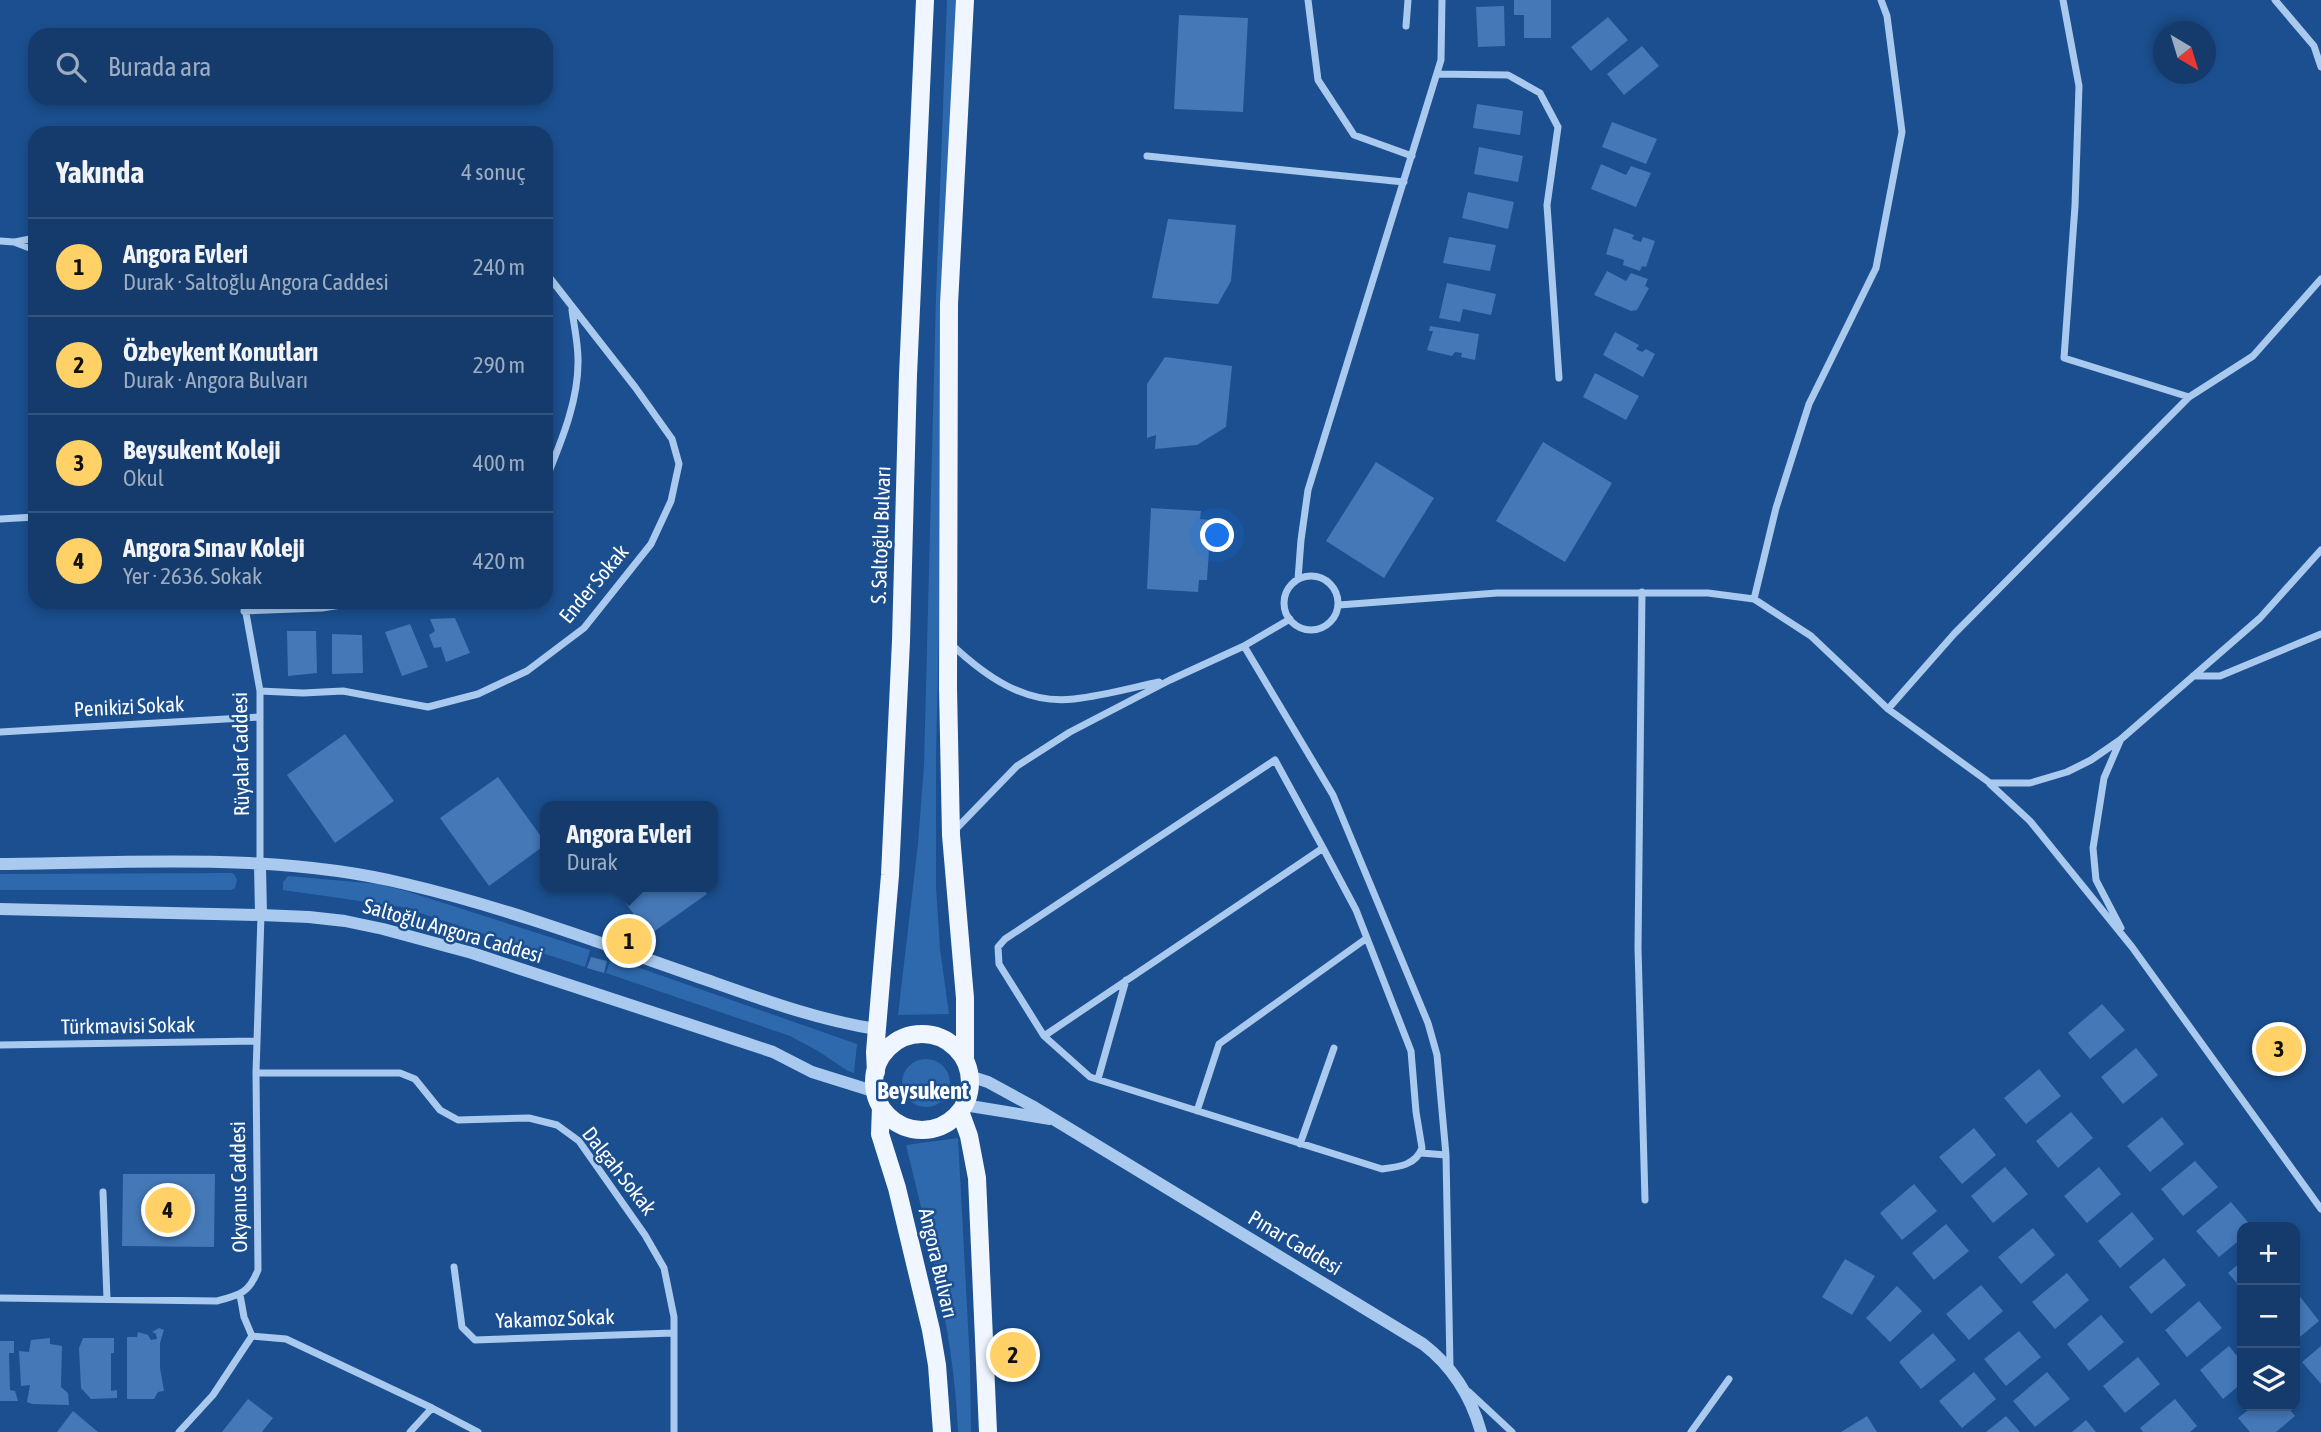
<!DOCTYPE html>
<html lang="tr">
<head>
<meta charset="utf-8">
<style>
	body { margin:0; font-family:"Asap Condensed",sans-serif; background:#214673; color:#f1f3f6 }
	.controls { position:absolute; right:21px; bottom:21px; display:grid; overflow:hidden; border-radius:14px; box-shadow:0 4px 10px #0003 }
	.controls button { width:63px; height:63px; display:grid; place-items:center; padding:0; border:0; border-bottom:2px solid #33557e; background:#143b6b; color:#f1f3f6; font:35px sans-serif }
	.compass { position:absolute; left:2153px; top:21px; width:63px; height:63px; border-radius:50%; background:#143b6b; box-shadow:0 4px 10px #0003; rotate:142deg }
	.you { position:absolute; left:1218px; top:536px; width:24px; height:24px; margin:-18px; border:5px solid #fff; border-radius:50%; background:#1a73e8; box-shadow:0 0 0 10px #1a73e833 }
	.badge { display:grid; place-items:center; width:46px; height:46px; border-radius:50%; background:#ffd166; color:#111; font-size:23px; font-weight:700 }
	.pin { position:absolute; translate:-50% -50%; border:4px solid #fff; box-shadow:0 2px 7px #0006 }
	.popup { position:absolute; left:540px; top:801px; width:178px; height:91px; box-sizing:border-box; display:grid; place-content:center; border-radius:14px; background:#143b6b; filter:drop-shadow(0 2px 5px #0005); font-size:23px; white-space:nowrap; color:#9dadc1 }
	.popup b { font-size:26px; color:#f1f3f6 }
	.popup::after { content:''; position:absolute; left:50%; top:100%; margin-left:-14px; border:14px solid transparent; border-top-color:#143b6b }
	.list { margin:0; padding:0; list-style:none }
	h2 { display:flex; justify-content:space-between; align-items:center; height:91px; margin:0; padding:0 28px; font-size:30px }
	h2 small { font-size:23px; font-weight:400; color:#9dadc1 }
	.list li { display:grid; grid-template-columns:46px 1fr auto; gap:21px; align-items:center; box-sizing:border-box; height:98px; padding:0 28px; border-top:2px solid #33557e }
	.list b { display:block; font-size:26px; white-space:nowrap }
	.list p { margin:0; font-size:23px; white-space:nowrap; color:#9dadc1 }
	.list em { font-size:23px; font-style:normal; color:#9dadc1 }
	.icon { flex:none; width:38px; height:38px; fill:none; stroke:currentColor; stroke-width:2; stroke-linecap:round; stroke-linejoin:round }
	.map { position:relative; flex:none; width:2321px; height:1432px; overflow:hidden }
	.search { position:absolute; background:#143b6b; box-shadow:0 4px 10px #0003; left:28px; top:28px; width:525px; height:77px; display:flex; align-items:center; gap:18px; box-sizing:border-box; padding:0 24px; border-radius:21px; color:#9dadc1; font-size:26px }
	.panel { position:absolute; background:#143b6b; box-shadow:0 4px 10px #0003; left:28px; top:126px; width:525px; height:483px; border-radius:21px }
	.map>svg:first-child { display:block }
	.green { fill:#2e69ad }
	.building { fill:#4478b7 }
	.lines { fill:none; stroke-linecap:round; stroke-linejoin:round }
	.minor { stroke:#a9c9ee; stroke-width:7 }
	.tertiary { stroke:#a9c9ee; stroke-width:12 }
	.primary { stroke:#f0f6ff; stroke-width:18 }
	.labels { text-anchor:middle; stroke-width:5; stroke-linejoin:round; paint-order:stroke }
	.street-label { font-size:21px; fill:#fff; stroke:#1b4f8f }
	.quarter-label { font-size:24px; font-weight:bold; fill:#fff; stroke:#1b4f8f }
</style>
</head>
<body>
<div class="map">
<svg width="2321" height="1432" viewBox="0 0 2321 1432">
	<rect width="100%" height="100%" fill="#1b4f8f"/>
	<path class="green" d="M947,0H958L948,243L936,755V887L940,949L949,1014L898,1015L918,844L924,765L936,297Z
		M231,873L234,874L237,880L235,888L231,890H0V874Z
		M288,876L378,884L406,891L590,950L585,967L402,907L283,890V882Z
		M611,958L857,1044L854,1073L848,1071L818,1051L790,1036L606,973Z
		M902 1083a24 24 0 1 1 48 0a24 24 0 1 1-48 0Z
		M958,1138L970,1363L971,1432H958C954,1334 929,1240 906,1145Z"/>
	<path class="building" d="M1514,0H1551V38H1524V15H1514Z
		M1504,6L1505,46L1478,47L1476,7Z
		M1179,15L1248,18L1243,112L1174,109Z
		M1608,17L1628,40L1591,71L1571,47Z
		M1642,46L1659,66L1624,95L1607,74Z
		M1477,104L1523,111L1520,135L1473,128Z
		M1612,122L1657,139L1646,164L1602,147Z
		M1479,147L1523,156L1518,182L1474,174Z
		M1601,164L1626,175L1631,166L1651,173L1636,207L1591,189Z
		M1468,192L1514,202L1508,229L1462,218Z
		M1168,219L1236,225L1231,281L1218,304L1152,298Z
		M1614,228L1634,235L1632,239L1641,242L1643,237L1655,241L1646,267L1642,266L1640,271L1623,265L1624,260L1606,254Z
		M1449,237L1496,245L1490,271L1443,263Z
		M1607,271L1626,281L1631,273L1648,279L1645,286L1649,288L1637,310L1631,311L1594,295Z
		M1447,283L1496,294L1491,315L1463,309L1460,322L1439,318Z
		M1430,326L1479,334L1475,360L1461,357L1462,353L1455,352L1452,356L1427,350L1433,331H1429Z
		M1615,332L1639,345L1636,349L1642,352L1646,349L1655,354L1643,377L1603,355Z
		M1165,357L1232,366L1226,427L1197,445L1155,449L1156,435L1147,438V384Z
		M1595,373L1639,396L1626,420L1583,397Z
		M1543,442L1612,483L1565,562L1496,521Z
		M1376,462L1434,498L1384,578L1326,541Z
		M1151,508L1201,511L1200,519L1211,520L1207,580H1199L1198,592L1147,589Z
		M455,618L470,653L446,662L441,647L434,648L429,635L435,631L430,619Z
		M410,624L428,667L402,676L385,632Z
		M287,631H316L317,673L288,676Z
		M332,634L362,635L363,673L332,674Z
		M345,734L394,801L335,843L287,775Z
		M498,777L545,842V845L489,886L440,818Z
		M614,887H702L707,894L649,935Z
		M591,957L607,961L604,973L587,968Z
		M2102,1004L2125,1030L2090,1059L2068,1033Z
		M2136,1048L2158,1075L2123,1104L2101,1077Z
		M2039,1069L2061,1096L2026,1124L2004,1098Z
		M2071,1112L2093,1138L2058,1168L2036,1141Z
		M2162,1117L2184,1144L2150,1172L2127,1146Z
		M1974,1128L1996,1155L1962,1184L1939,1157Z
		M2195,1161L2218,1187L2183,1216L2161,1189Z
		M2005,1167L2028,1194L1993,1223L1971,1196Z
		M2099,1167L2121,1194L2087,1223L2064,1196Z
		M123,1174H215L214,1247L122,1246Z
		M1914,1184L1937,1211L1902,1240L1880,1213Z
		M2231,1202L2252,1227H2242V1238L2219,1257L2196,1231Z
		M2132,1212L2154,1239L2120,1268L2098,1241Z
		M1946,1224L1969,1251L1934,1280L1912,1253Z
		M2033,1228L2055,1255L2021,1284L1998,1257Z
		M2164,1258L2186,1285L2151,1314L2129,1287Z
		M1845,1259L1875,1276L1852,1315L1822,1297Z
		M2242,1261V1289L2228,1273Z
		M2067,1273L2089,1300L2055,1329L2032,1302Z
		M1981,1285L2003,1311L1969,1340L1946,1314Z
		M1897,1286L1922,1311L1890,1342L1866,1318Z
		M2298,1294L2319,1321L2295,1341V1296Z
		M2199,1301L2222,1328L2187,1357L2165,1330Z
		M2101,1315L2124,1342L2089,1371L2067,1344Z
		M159,1328L164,1330L160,1343V1368L164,1391L158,1392L154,1399H127V1337H137L138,1332L148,1335L151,1340L157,1339L156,1334L152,1332Z
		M2019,1331L2041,1357L2006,1386L1984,1359Z
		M1933,1333L1956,1360L1921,1389L1899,1362Z
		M50,1338V1344L62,1346L61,1387L68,1393L69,1405L32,1404L27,1402L30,1385L21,1386L19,1351L29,1352L31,1340Z
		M83,1338H114V1353H111V1391L117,1390V1398L91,1399L81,1388L79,1348Z
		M0,1341H14V1353H9L10,1390L15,1391L18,1401H0Z
		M2229,1346L2242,1362V1383L2223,1399L2200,1370Z
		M2321,1346V1384L2302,1362Z
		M2138,1357L2160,1384L2125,1413L2103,1386Z
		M1974,1372L1996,1399L1962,1428L1939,1401Z
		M2047,1372L2070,1399L2035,1427L2013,1401Z
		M248,1399L273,1418L262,1432H222Z
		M2175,1399L2197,1426L2190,1432H2143L2140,1428Z
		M2253,1406H2287L2295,1416L2276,1432H2250L2238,1418Z
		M73,1411L79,1416L98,1432H57Z
		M1867,1416L1877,1432H1841Z
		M2006,1416L2020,1432H1986Z
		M2086,1420L2096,1432H2072Z"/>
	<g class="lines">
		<path class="minor" d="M1308,0L1318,80L1354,135L1412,156
			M2063,0L2079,86L2075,206L2064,358L2189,397
			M2275,0L2314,46L2321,67
			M1406,26L1408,0
			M1437,74L1508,75L1540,93L1558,127L1547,205L1559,378
			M1147,156L1404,182
			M0,241L14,242L35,250
			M15,242L35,238
			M546,479C561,442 579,400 578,359C578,343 574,326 572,310
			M0,519L35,517
			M1284 603a27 27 0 1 1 54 0a27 27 0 1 1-54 0Z
			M1298,579L1301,540L1308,490L1441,60L1442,0
			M1642,592L1638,948L1645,1200
			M1754,599L1776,508L1809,404L1876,268L1902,132L1887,16L1881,0
			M244,602L260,691V864
			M1339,605L1497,593H1708L1754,599L1811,636L1888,709L1990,783H2030L2067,772L2091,760L2120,740L2260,618L2321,550
			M244,611L322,608L360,602
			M951,644C985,676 1025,705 1074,699C1102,696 1131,688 1159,682
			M1244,646L1333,795L1428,1023L1437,1055L1446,1155L1450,1367
			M2193,676H2220L2321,634
			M260,691L303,693L343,691L428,707L478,694L527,671L584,628L651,544L671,501L679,464L672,439L635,387L546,273
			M1888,709L1954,634L2189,397L2253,356L2321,279
			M0,732L259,717
			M2120,741L2104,778L2093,848L2096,880L2121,928
			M1990,784L2030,821L2132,947L2321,1209
			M953,832L1017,766L1070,732L1170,680L1244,646L1290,619
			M1323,848L1356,910L1411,1051L1416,1112L1422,1148C1416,1165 1399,1167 1382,1169L1090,1077L1044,1036Z
			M1044,1036L999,964L998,947L1005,939L1275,760L1323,848
			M0,1045L257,1041
			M256,1073H400L415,1079L440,1110L458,1120L529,1118L557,1125L579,1141L645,1235L664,1268L674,1317V1432
			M1098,1079L1126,980
			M1197,1111L1219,1044L1367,938
			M1300,1144L1334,1048
			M1421,1153L1446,1155
			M103,1192L107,1299
			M454,1267L462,1327L475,1340L673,1333
			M240,1295L244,1317L252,1336
			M0,1298L217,1301C240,1295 249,1293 258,1270L256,1073L261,915
			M1469,1392L1512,1432
			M179,1432L213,1395L252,1336L286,1339L432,1408L478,1432
			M410,1432L432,1408
			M1691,1432L1729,1379"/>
		<path class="tertiary" d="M0,864C134,863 275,852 406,884C508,908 606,945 704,979C761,999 817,1020 876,1029
			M260,865L261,915
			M0,909L261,915L309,917L345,921L383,929L472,953L746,1043L773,1052L812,1072L876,1092
			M969,1076L988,1082L1032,1106L1423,1344C1453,1367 1471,1396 1481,1432
			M964,1105L1050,1119"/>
		<path class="primary" d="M874 1082a48 48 0 1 1 96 0a48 48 0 1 1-96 0Z
			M965,1061V998L951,835L948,688L949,304L965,0
			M876,1072L875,1052L890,875L901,641L908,375L925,0
			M881,1107L880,1134L897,1188L931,1330L937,1365L942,1432
			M960,1111L969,1136L977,1178L988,1432"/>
	</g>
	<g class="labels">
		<g class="street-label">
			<text transform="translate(881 535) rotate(-88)" y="7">S. Saltoğlu Bulvarı</text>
			<text transform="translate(594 584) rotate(-50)" y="7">Ender Sokak</text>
			<text transform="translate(129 707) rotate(-3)" y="7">Penikizi Sokak</text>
			<text transform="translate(241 754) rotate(-91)" y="7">Rüyalar Caddesi</text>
			<text transform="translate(453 931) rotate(16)" y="7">Saltoğlu Angora Caddesi</text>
			<text transform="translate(128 1026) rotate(-1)" y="7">Türkmavisi Sokak</text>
			<text transform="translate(619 1171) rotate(52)" y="7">Dalgah Sokak</text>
			<text transform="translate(239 1187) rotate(-91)" y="7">Okyanus Caddesi</text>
			<text transform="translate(1295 1243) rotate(31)" y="7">Pınar Caddesi</text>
			<text transform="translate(938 1263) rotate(77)" y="7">Angora Bulvarı</text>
			<text transform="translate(555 1319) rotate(-2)" y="7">Yakamoz Sokak</text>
		</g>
		<g class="quarter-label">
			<text x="923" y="1099">Beysukent</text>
		</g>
	</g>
</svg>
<div class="controls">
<button>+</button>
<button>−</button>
<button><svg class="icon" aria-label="layers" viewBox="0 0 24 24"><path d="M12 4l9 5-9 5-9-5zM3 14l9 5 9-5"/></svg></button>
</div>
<svg class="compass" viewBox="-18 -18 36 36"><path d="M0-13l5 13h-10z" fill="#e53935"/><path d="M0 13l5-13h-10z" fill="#9dadc1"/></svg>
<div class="you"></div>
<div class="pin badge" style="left:629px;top:941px">1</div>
<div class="popup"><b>Angora Evleri</b>Durak</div>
<div class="pin badge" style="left:1013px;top:1355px">2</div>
<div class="pin badge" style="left:2279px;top:1049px">3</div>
<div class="pin badge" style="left:168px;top:1210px">4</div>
<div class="search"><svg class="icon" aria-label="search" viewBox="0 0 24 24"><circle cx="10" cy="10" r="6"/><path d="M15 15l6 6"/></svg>Burada ara</div>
<section class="panel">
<h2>Yakında<small>4 sonuç</small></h2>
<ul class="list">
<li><span class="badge">1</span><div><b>Angora Evleri</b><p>Durak · Saltoğlu Angora Caddesi</p></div><em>240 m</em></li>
<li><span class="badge">2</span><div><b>Özbeykent Konutları</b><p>Durak · Angora Bulvarı</p></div><em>290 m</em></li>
<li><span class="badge">3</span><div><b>Beysukent Koleji</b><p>Okul</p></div><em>400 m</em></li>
<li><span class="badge">4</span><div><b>Angora Sınav Koleji</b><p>Yer · 2636. Sokak</p></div><em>420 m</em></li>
</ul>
</section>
</div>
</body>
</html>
